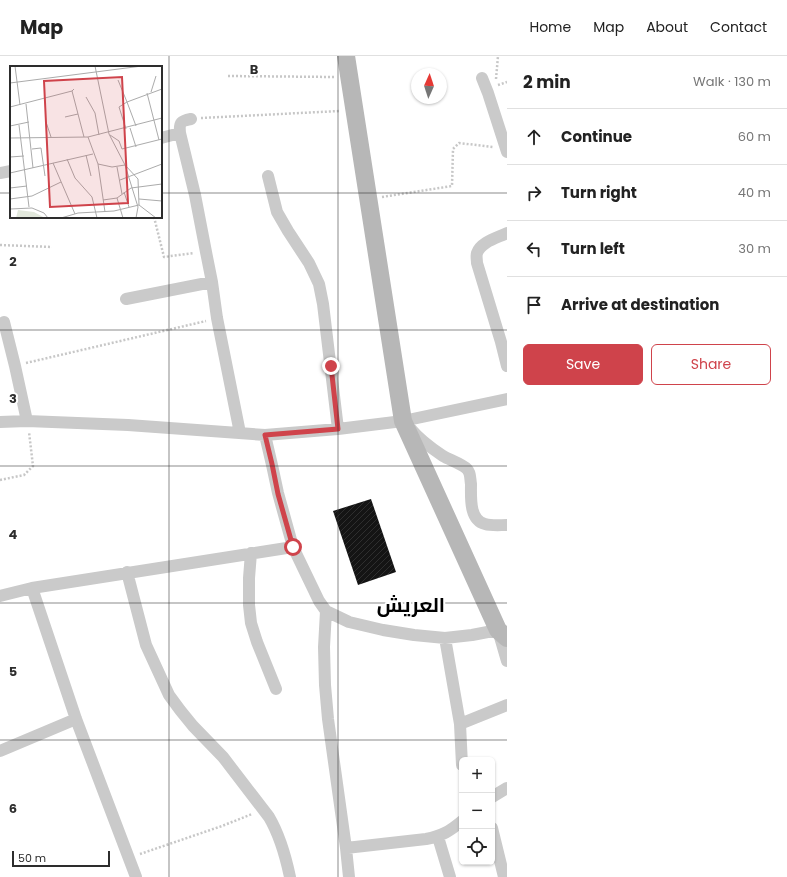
<!DOCTYPE html>
<html lang="en">
<head>
<meta charset="utf-8">
<style>
	body { margin:0; font-family:Poppins,Cairo,sans-serif; background:#f6f6f6; color:#222 }
	.controls { position:absolute; right:12px; bottom:12px; display:grid; overflow:hidden; border-radius:6px; box-shadow:0 1px 3px #0004 }
	.controls button { width:36px; height:36px; display:grid; place-items:center; padding:0; border:0; border-bottom:1px solid #e0e0e0; background:#fff; color:#222; font:20px sans-serif }
	.compass { position:absolute; left:411px; top:12px; width:36px; height:36px; border-radius:50%; background:#fff; box-shadow:0 1px 3px #0004; rotate:3deg }
	.scale { position:absolute; left:12px; bottom:10px; width:98px; box-sizing:border-box; padding-left:4px; border:2px solid #2d2d2d; border-top:0; font-size:11px; line-height:14px; white-space:nowrap; color:#2d2d2d; -webkit-text-stroke:3px #fff; paint-order:stroke }
	.stop { position:absolute; width:12px; height:12px; margin:-9px; border:3px solid #cf434b; border-radius:50%; background:#fff }
	.stop.end { background:#cf434b; border-color:#fff; box-shadow:0 1px 4px #0008 }
	.list { margin:0; padding:0; list-style:none }
	h2 { display:flex; justify-content:space-between; align-items:center; height:52px; margin:0; padding:0 16px; font-size:17px }
	h2 small { font-size:13px; font-weight:400; color:#767676 }
	.list li { display:grid; grid-template-columns:26px 1fr auto; gap:12px; align-items:center; box-sizing:border-box; height:56px; padding:0 16px; border-top:1px solid #e0e0e0 }
	.list b { display:block; font-size:15px; white-space:nowrap }
	.list em { font-size:13px; font-style:normal; color:#767676 }
	.actions { display:flex; gap:8px; padding:12px 16px }
	.actions a { flex:1; padding:9px 0; border:1px solid #cf434b; border-radius:6px; text-align:center; font-size:14px; color:#cf434b }
	.actions .main { background:#cf434b; color:#fff }
	.icon { flex:none; width:22px; height:22px; fill:none; stroke:currentColor; stroke-width:2; stroke-linecap:round; stroke-linejoin:round }
	.map { position:relative; flex:none; width:507px; height:821px; overflow:hidden }
	header { display:flex; align-items:center; gap:24px; box-sizing:border-box; height:56px; padding:0 20px; background:#fff; border-bottom:1px solid #e0e0e0 }
	header strong { font-size:19px }
	nav { display:flex; gap:22px; margin-inline-start:auto; font-size:14px }
	main { display:flex }
	aside { flex:1; background:#fff }
	.map>svg:first-child { display:block }
	.building { fill:url(#building-hatch) }
	.lines { fill:none; stroke-linecap:round; stroke-linejoin:round }
	.path { stroke:#c7c7c7; stroke-width:2.5; stroke-dasharray:2 2; stroke-linecap:butt }
	.street { stroke:#cacaca; stroke-width:12 }
	.secondary { stroke:#b7b7b7; stroke-width:18 }
	.route { stroke:#cf434b; stroke-width:5 }
	.grid { fill:none; stroke:#2d2d2d; stroke-width:1; stroke-opacity:0.55 }
	.labels { text-anchor:middle; stroke-width:4; stroke-linejoin:round; paint-order:stroke }
	.town-label { font-size:20px; font-weight:bold; fill:#000; stroke:#fff }
	.inset-road { fill:none; stroke:#ababab; stroke-width:1 }
	.view { fill:#cf434b; fill-opacity:0.15; stroke:#cf434b; stroke-width:2 }
	.inset-edge { fill:none; stroke:#2d2d2d; stroke-width:2 }
	.grid-label { font-size:13px; text-anchor:middle; font-weight:bold; fill:#2d2d2d; stroke:#fff; stroke-width:4; stroke-linejoin:round; paint-order:stroke }
</style>
</head>
<body>
<header>
<strong>Map</strong>
<nav><a>Home</a><a>Map</a><a>About</a><a>Contact</a></nav>
</header>
<main>
<div class="map">
<svg width="507" height="821" viewBox="0 0 507 821">
	<defs>
		<pattern id="building-hatch" width="6" height="6" patternUnits="userSpaceOnUse"><rect width="6" height="6" fill="#141414"/><path d="M-1 1l2-2M0 6l6-6M5 7l2-2" fill="none" stroke="#2e2e2e"/></pattern>
	</defs>
	<rect width="100%" height="100%" fill="#fff"/>
	<path class="building" d="M371,443L396,516L358,529L333,455Z"/>
	<g class="lines">
		<path class="path" d="M228,20L335,21
			M496,23L498,0
			M498,29L507,26
			M201,62L340,55
			M382,141L452,130L453,93L459,87L493,91
			M154,161L164,201L194,197
			M0,189L52,191
			M26,307L206,265
			M0,424L24,419L33,410L29,376
			M140,798L222,770L252,758"/>
		<path class="street" d="M482,22L488,37L507,96
			M191,63C181,65 179,66 180,77L195,139L206,196L212,226L217,262L240,377
			M161,82L180,77
			M0,117L11,115
			M268,120L277,156L288,175L309,207L319,228L323,248L338,373
			M507,177C497,182 481,186 477,197C476,200 477,204 477,207L501,286L507,310
			M126,243L212,226
			M4,266L15,310L27,365
			M0,366L27,365L128,369L265,379L338,373L403,365L507,343
			M410,372C419,383 431,392 443,400C450,404 462,408 467,413C471,417 470,423 471,428C471,441 469,464 485,468C492,470 500,469 507,469
			M265,379L272,409L278,437L293,491L319,545L326,555L349,566L383,574L414,579L445,582L472,579L498,574L507,605
			M251,497L249,522V549L251,567L257,586L276,633
			M127,516L146,589L169,639L180,654L193,670L223,701L269,761C279,778 286,802 290,821
			M32,532L76,663L136,821
			M0,540L32,532L293,491
			M326,555L324,591L325,629L328,663L346,792L349,821
			M445,582L460,668L462,709
			M460,668L507,649
			M0,695L76,663
			M492,741L507,732
			M492,772L504,821
			M438,781L450,821
			M346,792L426,783C442,780 450,775 462,765"/>
		<path class="secondary" d="M346,0L403,365L498,574L507,582"/>
	</g>
	<g class="lines">
		<path class="route" d="M293,491L278,438L272,408L265,379L338,373L331,310"/>
	</g>
	<path class="grid" d="M169,0V821M338,0V821M0,137H11M161,137H507M0,274H507M0,410H507M0,547H507M0,684H507"/>
	<g class="labels">
		<g class="town-label">
			<text x="411" y="556">العريش</text>
		</g>
	</g>
	<g transform="translate(10 10)">
		<rect width="152" height="152" fill="#fff"/>
		<path d="M8,144L24,146L35,152H6Z" fill="#e2e8dc"/>
		<path class="inset-road" d="M5,0L10,39M85,0L99,68L115,99L128,141L126,152M108,14L117,36L109,41L116,63M0,17L132,0M64,23L62,25L74,71M141,26L146,10M137,27L149,74M76,31L85,47L89,69M16,38L23,102M0,41L62,25M55,51L68,48M36,56L41,71M9,59L19,141M0,60L19,56M126,60L117,36L152,23M120,62L126,81M100,69L109,75L112,83L152,73M78,71L88,98L102,101L115,99M0,72L78,71L152,52M22,83L31,82L35,110M76,89L81,110M0,91L14,90M57,93L65,112L82,131L87,152M43,97L65,148M88,98L95,146M115,99L128,113L129,139M107,101L112,128M0,107L83,88M110,114L152,98M0,122L17,120M114,126L119,141M107,132L113,152M0,133L22,130L51,116M129,133L152,135M93,134L107,132L121,122L152,118M0,143L22,142L34,147L38,152M51,152L68,147L104,145L129,139L146,152"/>
		<path class="view" d="M112,11L118,137L40,141L34,15Z"/>
		<rect width="152" height="152" class="inset-edge"/>
	</g>
	<g class="grid-label">
		<text x="254" y="18">B</text>
		<text x="13" y="210">2</text>
		<text x="13" y="347">3</text>
		<text x="13" y="483">4</text>
		<text x="13" y="620">5</text>
		<text x="13" y="757">6</text>
	</g>
</svg>
<div class="controls">
<button>+</button>
<button>−</button>
<button><svg class="icon" aria-label="locate" viewBox="0 0 24 24"><circle cx="12" cy="12" r="6"/><path d="M12 2v4M12 18v4M2 12h4M18 12h4"/></svg></button>
</div>
<svg class="compass" viewBox="-18 -18 36 36"><path d="M0-13l5 13h-10z" fill="#e53935"/><path d="M0 13l5-13h-10z" fill="#767676"/></svg>
<div class="scale">50 m</div>
<div class="stop" style="left:293px;top:491px"></div>
<div class="stop end" style="left:331px;top:310px"></div>
</div>
<aside>
<h2>2 min<small>Walk · 130 m</small></h2>
<ul class="list">
<li><svg class="icon" aria-label="ahead" viewBox="0 0 24 24"><path d="M12 20V5M6 11l6-6 6 6"/></svg><div><b>Continue</b></div><em>60 m</em></li>
<li><svg class="icon" aria-label="right" viewBox="0 0 24 24"><path d="M7 20v-9h11M14 6l5 5-5 5"/></svg><div><b>Turn right</b></div><em>40 m</em></li>
<li><svg class="icon" aria-label="left" viewBox="0 0 24 24"><path d="M17 20v-9H6M10 6l-5 5 5 5"/></svg><div><b>Turn left</b></div><em>30 m</em></li>
<li><svg class="icon" aria-label="arrive" viewBox="0 0 24 24"><path d="M6 21V4h12l-3 4 3 4H6"/></svg><div><b>Arrive at destination</b></div></li>
</ul>
<div class="actions"><a class="main">Save</a><a>Share</a></div>
</aside>
</main>
</body>
</html>
